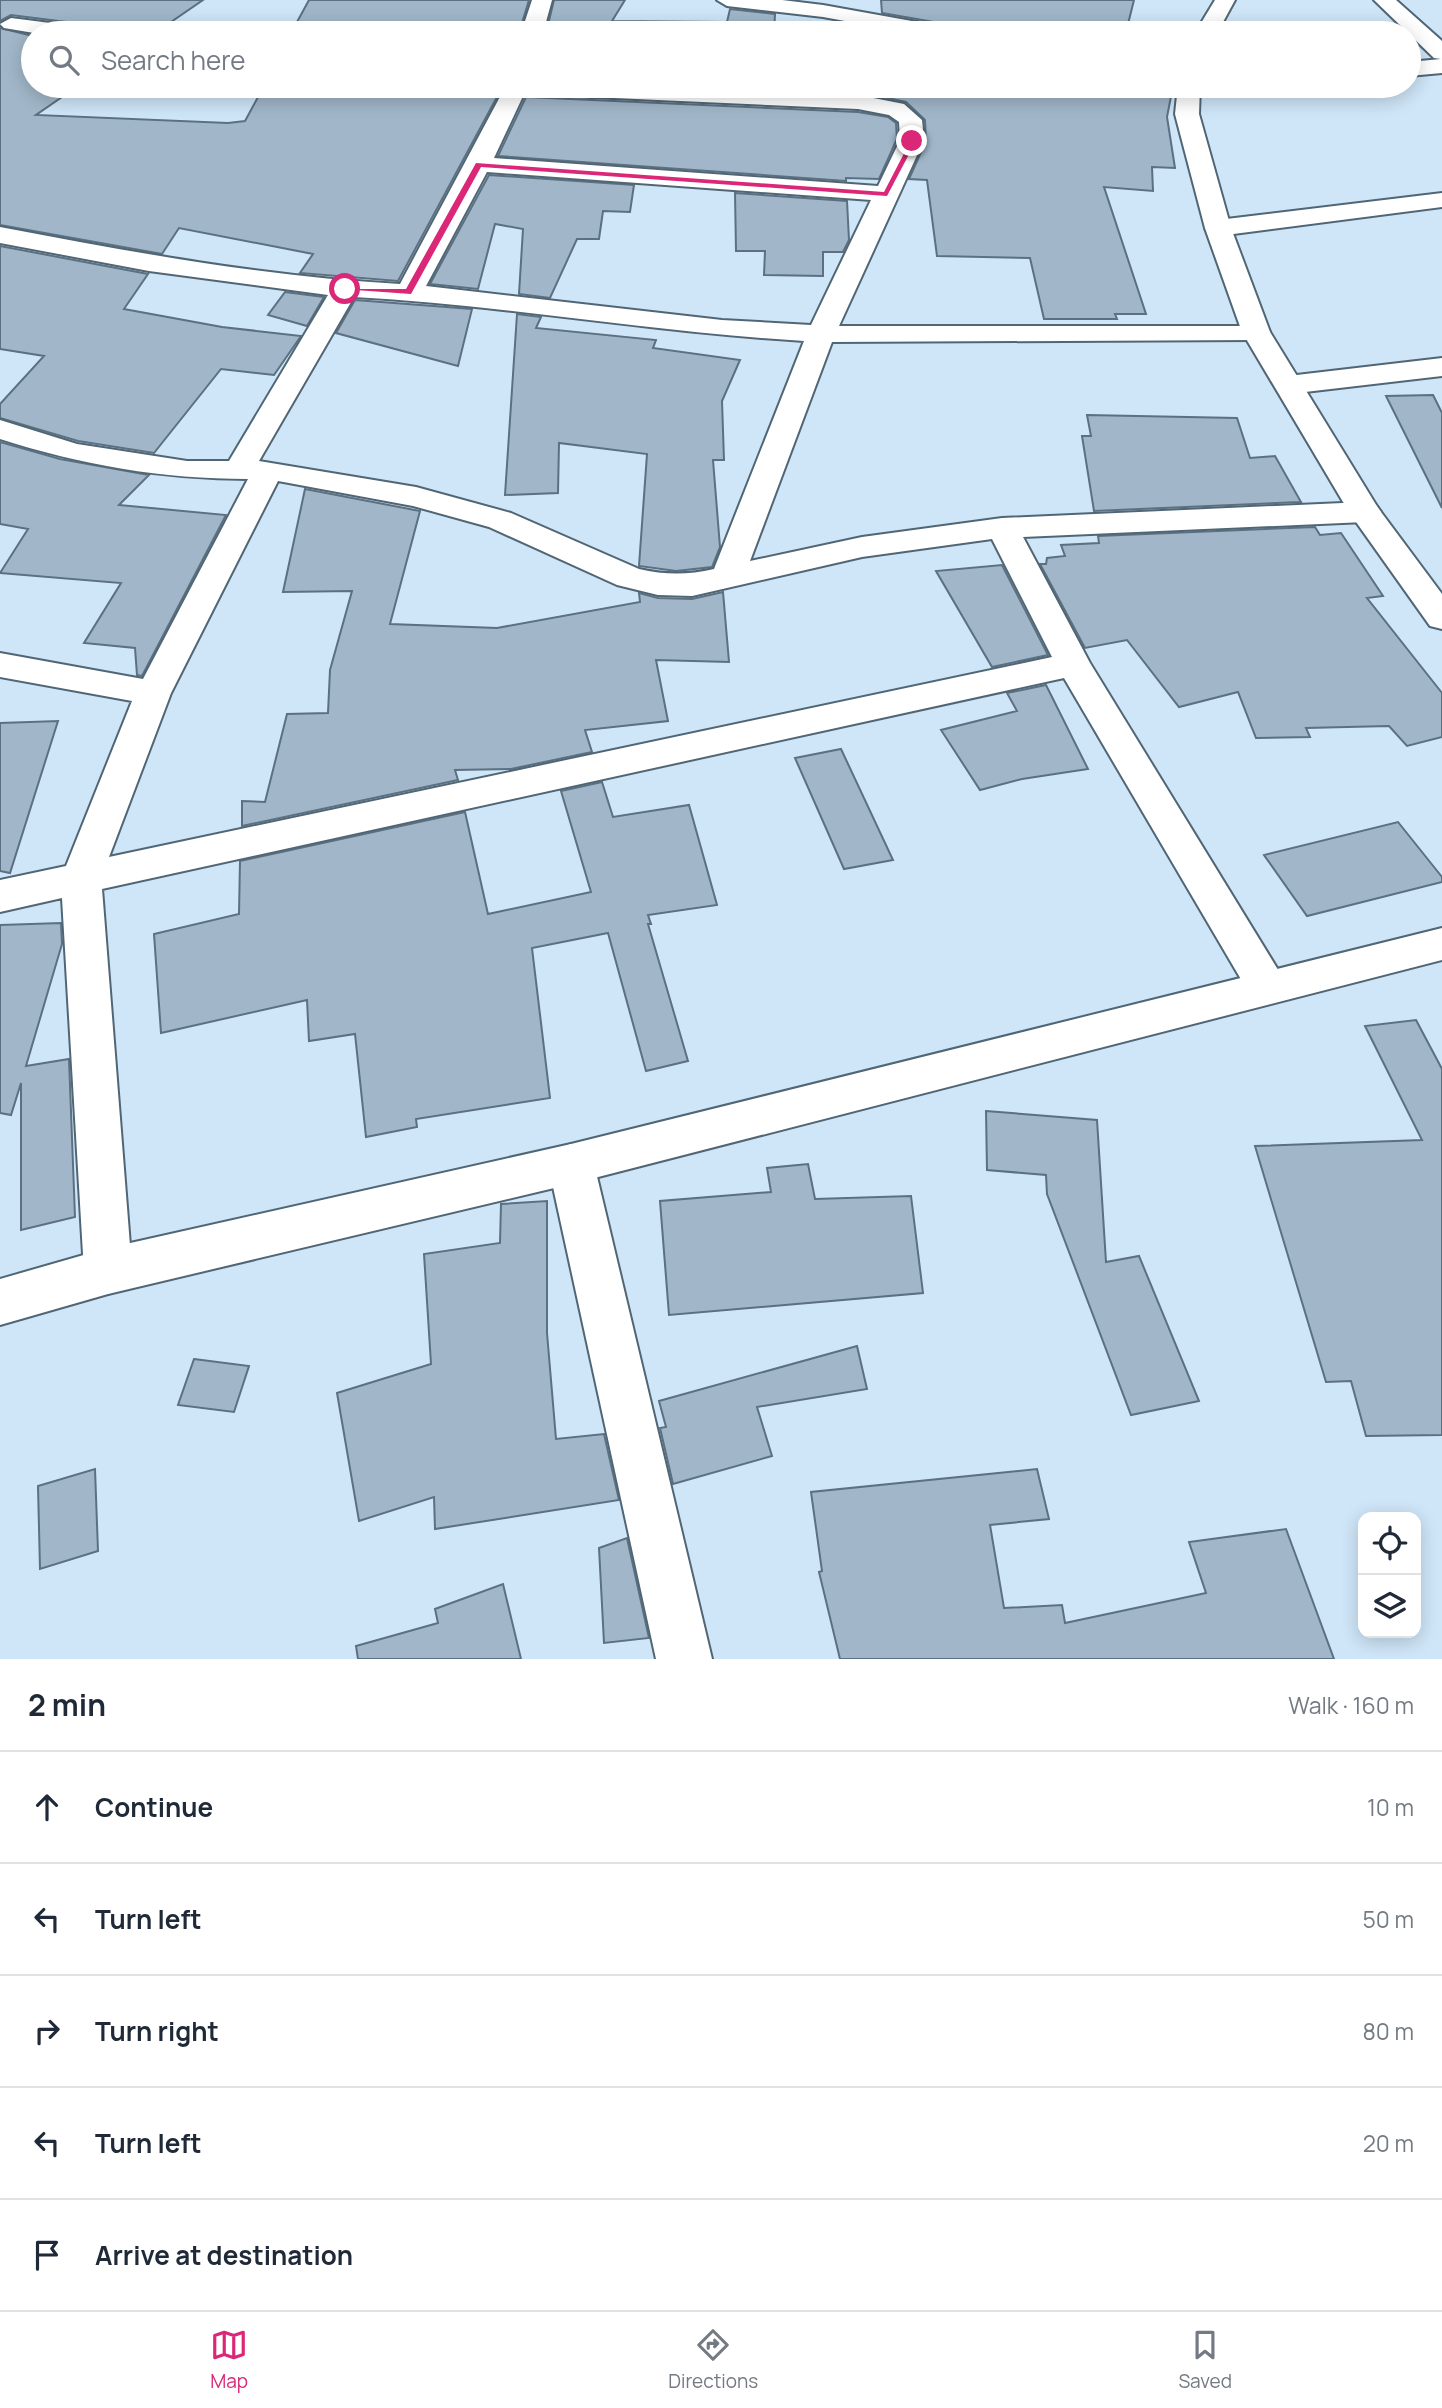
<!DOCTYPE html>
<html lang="en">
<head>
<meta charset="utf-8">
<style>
	body { margin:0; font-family:Manrope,sans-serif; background:#f2f2f3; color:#1f2937 }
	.controls { position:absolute; right:21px; bottom:21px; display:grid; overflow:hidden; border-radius:14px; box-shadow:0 4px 18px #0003 }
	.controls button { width:63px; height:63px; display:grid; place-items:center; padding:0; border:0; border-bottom:2px solid #e0e1e3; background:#fff; color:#1f2937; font:35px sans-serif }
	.stop { position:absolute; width:21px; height:21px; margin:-16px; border:5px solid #db2777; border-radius:50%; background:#fff }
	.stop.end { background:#db2777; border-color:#fff; box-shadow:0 2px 7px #0008 }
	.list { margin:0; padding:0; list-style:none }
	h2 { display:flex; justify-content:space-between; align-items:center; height:91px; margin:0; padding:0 28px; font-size:30px }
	h2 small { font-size:23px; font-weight:400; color:#747a83 }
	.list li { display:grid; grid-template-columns:46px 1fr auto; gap:21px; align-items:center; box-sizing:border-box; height:112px; padding:0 28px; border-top:2px solid #e0e1e3 }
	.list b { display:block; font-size:26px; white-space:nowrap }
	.list em { font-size:23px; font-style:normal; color:#747a83 }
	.icon { flex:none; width:38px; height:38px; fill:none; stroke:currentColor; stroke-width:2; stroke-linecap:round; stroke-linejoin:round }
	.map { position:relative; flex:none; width:1442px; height:1659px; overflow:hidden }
	.search { position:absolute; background:#fff; box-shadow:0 4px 18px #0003; left:21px; right:21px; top:21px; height:77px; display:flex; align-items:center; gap:18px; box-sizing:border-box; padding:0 24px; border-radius:38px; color:#747a83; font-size:26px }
	.sheet { height:651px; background:#fff }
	nav { display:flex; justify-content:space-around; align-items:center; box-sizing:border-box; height:98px; border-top:2px solid #e0e1e3; background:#fff; font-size:19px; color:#747a83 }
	nav a { display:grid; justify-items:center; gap:4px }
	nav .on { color:#db2777 }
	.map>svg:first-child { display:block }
	.building { fill:#a1b7c9; stroke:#5b7080; stroke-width:2 }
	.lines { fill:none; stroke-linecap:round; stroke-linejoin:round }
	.minor-casing { stroke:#516675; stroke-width:4 }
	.tertiary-casing { stroke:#516675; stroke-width:4 }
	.minor { fill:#fff; fill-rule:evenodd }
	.tertiary { fill:#fff; fill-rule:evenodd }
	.route { fill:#db2777 }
</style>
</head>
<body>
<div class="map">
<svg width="1442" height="1659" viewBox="0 0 1442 1659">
	<rect width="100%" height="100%" fill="#cfe6f8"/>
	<path class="building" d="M0,0H203L155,33H95L82,24L11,15L0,21Z
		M309,0H529L519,33H291Z
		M554,0H625L612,21L727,22L730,9L775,14L774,33H546Z
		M881,0H1134L1126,32L1156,33H958L945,24L882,13Z
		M0,28L33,36V86H78L36,115L228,123L245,121L264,86H475L481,94L498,95L398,281L300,273L313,254L179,228L162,254L0,225Z
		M880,86H1173L1167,117L1175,168L1152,167L1153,191L1104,187L1146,314H1115L1117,319H1044L1030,258L937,256L927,180L909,179L926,141L925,120L906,102L878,96Z
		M526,97L858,112L888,117L896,123L897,139L879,179L846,178V181L498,156Z
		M489,175L634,185L630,212L603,211L599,239H577L550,298L519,294L523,229L495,224L478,289L430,284Z
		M735,193L847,201L849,240L843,252H823V276L764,275L765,251H736Z
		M0,246L148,274L124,309L222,327L301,336L274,375L221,369L154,453L78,441L0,418V404L44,356L0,349Z
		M285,292L324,297L307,326L268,315Z
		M355,300L472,309L458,366L336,333Z
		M517,314L541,317L536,328L656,340L653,348L740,360L722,401L724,460H713L720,547L712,567L676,571L639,566L647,454L559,443L558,493L505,495Z
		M1433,395L1442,413V508L1386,396Z
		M1087,415L1237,418L1250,458L1275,456L1301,502L1094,511L1082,436H1091Z
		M0,442L60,459L149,475L119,505L226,515L142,676L137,675L135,648L84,643L121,583L0,573L28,529L0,524Z
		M305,489L420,511L390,624L497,628L640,602L639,593L658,598L692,599L723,592L729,662L656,660L668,721L585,730L592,752L511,769L455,770L458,780L242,826V801L265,802L287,714L328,713L330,670L352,591L283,592Z
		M1315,527L1320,535L1341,533L1383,596L1367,598L1442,693V737L1407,746L1389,726L1306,728L1310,737L1256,738L1238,692L1179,707L1127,640L1085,648L1040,564H1046L1047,558L1065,556L1061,545L1099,543L1098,536Z
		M1002,565L1048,655L992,667L936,571Z
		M1046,685L1088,769L1022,779L980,790L941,730L1017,711L1007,693Z
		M58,721L10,873L0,871V723Z
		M841,749L893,860L844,869L795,758Z
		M602,782L613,817L689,805L717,905L648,915L651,924H648L688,1061L646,1071L608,933L532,948L550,1098L416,1119L417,1127L366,1137L355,1034L309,1041L307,1000L161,1033L154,934L239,914L240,861L465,812L488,914L591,892L561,791Z
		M1398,822L1442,877V882L1307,916L1264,855Z
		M61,923L62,944L26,1066L69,1059L75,1217L21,1230V1083L11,1115L0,1113V925Z
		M1416,1020L1442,1069V1435L1366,1436L1351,1381L1326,1382L1255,1146L1422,1140L1365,1026Z
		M986,1111L1097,1120L1106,1262L1139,1256L1199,1401L1131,1415L1047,1194L1046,1175L987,1170Z
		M808,1164L815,1199L911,1196L923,1293L669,1315L660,1201L771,1192L767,1168Z
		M547,1201V1333L556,1439L604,1434L619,1500L435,1529L434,1497L359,1521L337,1393L431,1364L424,1254L500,1243L501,1204Z
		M857,1346L867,1389L757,1407L772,1456L673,1484L660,1428L666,1427L659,1401Z
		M194,1359L249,1366L234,1412L178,1405Z
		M95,1469L98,1551L40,1569L38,1486Z
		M1037,1469L1049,1519L990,1525L1004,1608L1062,1605L1065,1623L1206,1593L1189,1542L1286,1529L1334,1659H840L819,1572L822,1571L811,1492Z
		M627,1538L649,1638L604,1643L599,1548Z
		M503,1584L521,1659H358L356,1646L438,1623L435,1609Z"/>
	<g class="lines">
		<g class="minor-casing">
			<path id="minor" d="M532,0H552L543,33H521Z
				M717,0H782L823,5L945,27L956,33H911L823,17L727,6Z
				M1374,0H1396L1442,41V73L1409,76V62L1441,59L1434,58Z
				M11,18L82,27L93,33H34L4,28L0,24Z
				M478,86H640L858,95L904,104L922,120L924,140L839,326H1266L1270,332L1266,338L1256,340L832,342L750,561L862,537L1002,518L1365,502L1376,505L1381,512L1376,519L1365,522L1023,537L1090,663L1288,986L1282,998L1267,1003L1252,998L1064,678L102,889L132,1271L125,1287L108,1294L91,1287L84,1271L62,898L0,912V880L66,866L132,701L0,677V653L143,679L248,479C162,479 81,465 0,439V420L77,444L187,461H229L328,295L149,271L0,243V227C132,252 266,277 400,284L502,93L481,91ZM524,94L858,109L889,115L899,122L900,140L878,186L494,158ZM487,172L871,200L811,325L722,320L426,286ZM354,297C504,305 653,332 804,341L714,569C688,575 665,575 639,569L511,513L416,487L259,461ZM278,481L413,506L489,527L617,585L658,595L692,596L862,557L992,539L1052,657L109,857L171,693Z
				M1442,193V207L1218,236L1209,233L1205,228L1209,223L1218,220Z
				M1442,358V376L1288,394L1278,391L1274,385L1278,379L1288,376Z
				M571,1144L587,1150L594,1164L712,1659H656L548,1164L555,1150Z"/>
		</g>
		<g class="tertiary-casing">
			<path id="tertiary" d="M1215,0H1235L1217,33H1195Z
				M1178,86H1200L1199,114L1231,228L1270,332L1378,508L1442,594V629L1430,626L1349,512L1242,332L1205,228L1175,114Z
				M1442,928V960L571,1184L108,1294L0,1325V1279L108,1248L571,1144Z"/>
		</g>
		<use href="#minor" class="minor"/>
		<use href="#tertiary" class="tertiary"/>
	</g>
	<path class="route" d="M912,138L916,141L887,196L481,167L411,294L341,289H406L476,163L884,192Z"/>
</svg>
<div class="controls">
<button><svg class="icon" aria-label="locate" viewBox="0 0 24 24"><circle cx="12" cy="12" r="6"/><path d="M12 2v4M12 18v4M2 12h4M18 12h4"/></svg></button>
<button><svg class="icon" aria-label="layers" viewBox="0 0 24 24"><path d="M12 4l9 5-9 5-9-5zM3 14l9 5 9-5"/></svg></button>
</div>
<div class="stop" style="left:345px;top:289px"></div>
<div class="stop end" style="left:912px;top:141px"></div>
<div class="search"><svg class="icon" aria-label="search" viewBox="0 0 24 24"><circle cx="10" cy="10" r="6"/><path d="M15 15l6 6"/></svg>Search here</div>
</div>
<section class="sheet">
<h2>2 min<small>Walk · 160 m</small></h2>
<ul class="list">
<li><svg class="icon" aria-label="ahead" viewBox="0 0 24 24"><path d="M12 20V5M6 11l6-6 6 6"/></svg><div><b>Continue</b></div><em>10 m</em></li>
<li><svg class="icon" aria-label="left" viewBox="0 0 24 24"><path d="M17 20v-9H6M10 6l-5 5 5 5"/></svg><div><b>Turn left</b></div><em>50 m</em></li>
<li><svg class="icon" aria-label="right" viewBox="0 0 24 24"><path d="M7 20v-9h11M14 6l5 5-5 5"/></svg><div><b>Turn right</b></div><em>80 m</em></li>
<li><svg class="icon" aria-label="left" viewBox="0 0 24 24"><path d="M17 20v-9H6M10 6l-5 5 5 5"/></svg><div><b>Turn left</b></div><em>20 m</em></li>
<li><svg class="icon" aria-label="arrive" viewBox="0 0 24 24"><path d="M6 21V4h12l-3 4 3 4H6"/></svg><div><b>Arrive at destination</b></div></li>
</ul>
</section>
<nav>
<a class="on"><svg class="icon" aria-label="map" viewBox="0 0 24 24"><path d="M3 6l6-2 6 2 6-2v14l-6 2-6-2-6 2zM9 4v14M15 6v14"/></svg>Map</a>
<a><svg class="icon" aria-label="directions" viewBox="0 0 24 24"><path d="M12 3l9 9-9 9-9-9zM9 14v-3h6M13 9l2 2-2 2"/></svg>Directions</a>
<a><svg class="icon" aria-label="saved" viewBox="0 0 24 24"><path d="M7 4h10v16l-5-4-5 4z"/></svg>Saved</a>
</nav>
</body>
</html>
